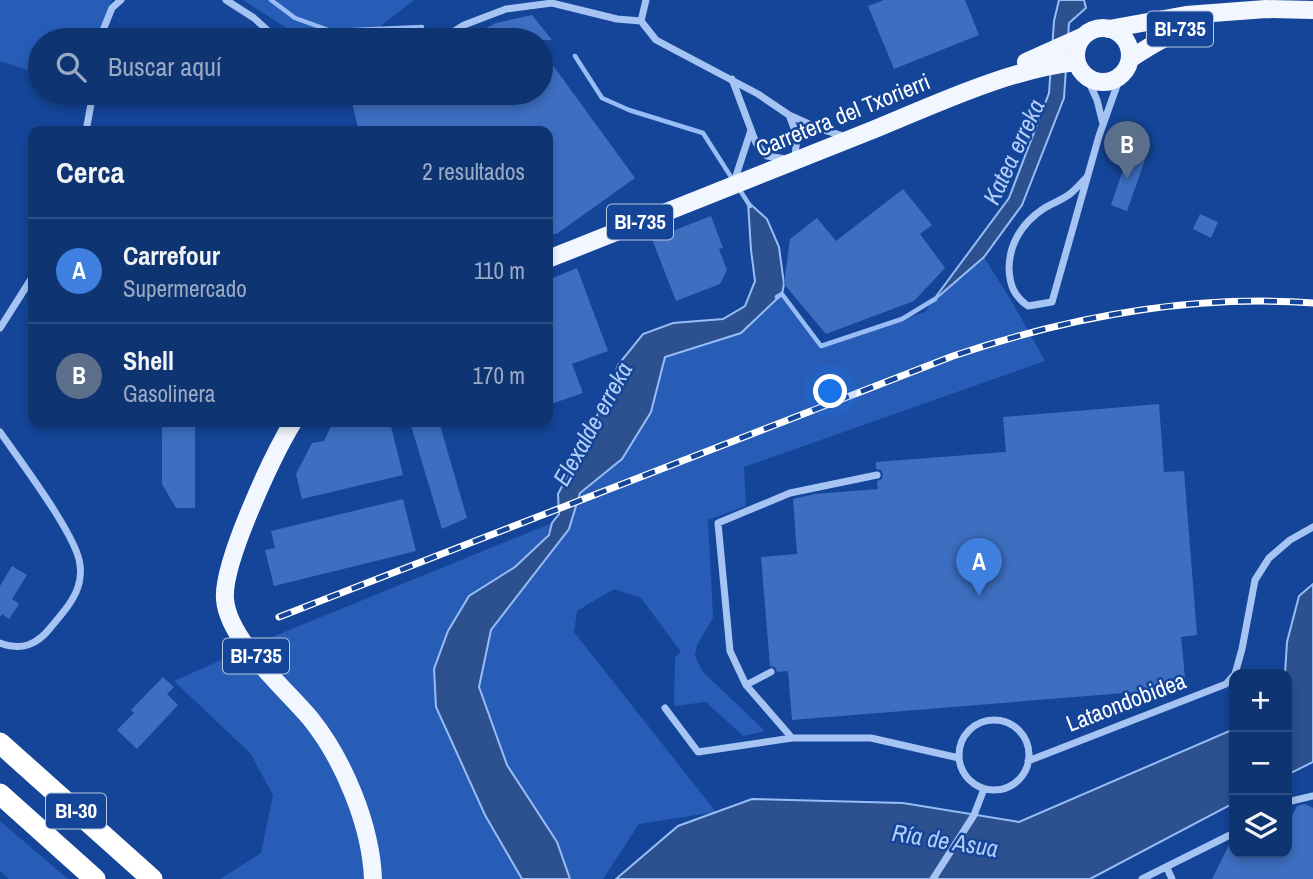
<!DOCTYPE html>
<html lang="es">
<head>
<meta charset="utf-8">
<style>
	body { margin:0; font-family:"Archivo Narrow",sans-serif; background:#183c77; color:#f1f3f6 }
	.controls { position:absolute; right:21px; bottom:21px; display:grid; overflow:hidden; border-radius:14px; box-shadow:0 4px 10px #0003 }
	.controls button { width:63px; height:63px; display:grid; place-items:center; padding:0; border:0; border-bottom:2px solid #2f4f84; background:#0f3472; color:#f1f3f6; font:35px sans-serif }
	.you { position:absolute; left:831px; top:392px; width:24px; height:24px; margin:-18px; border:5px solid #fff; border-radius:50%; background:#1a73e8; box-shadow:0 0 0 10px #1a73e833 }
	.badge { display:grid; place-items:center; width:46px; height:46px; border-radius:50%; background:#bca0f2; color:#fff; font-size:23px; font-weight:700 }
	.pin { position:absolute; translate:-50% -58px; filter:drop-shadow(0 2px 4px #0008) }
	.pin::after { content:''; position:absolute; top:37px; width:24px; height:21px; background:inherit; clip-path:polygon(0 0,100% 0,50% 100%) }
	.list { margin:0; padding:0; list-style:none }
	h2 { display:flex; justify-content:space-between; align-items:center; height:91px; margin:0; padding:0 28px; font-size:30px }
	h2 small { font-size:23px; font-weight:400; color:#9baac4 }
	.list li { display:grid; grid-template-columns:46px 1fr auto; gap:21px; align-items:center; box-sizing:border-box; height:105px; padding:0 28px; border-top:2px solid #2f4f84 }
	.list b { display:block; font-size:26px; white-space:nowrap }
	.list p { margin:0; font-size:23px; white-space:nowrap; color:#9baac4 }
	.list em { font-size:23px; font-style:normal; color:#9baac4 }
	.icon { flex:none; width:38px; height:38px; fill:none; stroke:currentColor; stroke-width:2; stroke-linecap:round; stroke-linejoin:round }
	.map { position:relative; flex:none; width:1313px; height:879px; overflow:hidden }
	.search { position:absolute; background:#0f3472; box-shadow:0 4px 10px #0003; left:28px; top:28px; width:525px; height:77px; display:flex; align-items:center; gap:18px; box-sizing:border-box; padding:0 24px; border-radius:38px; color:#9baac4; font-size:26px }
	.panel { position:absolute; background:#0f3472; box-shadow:0 4px 10px #0003; left:28px; top:126px; width:525px; height:301px; border-radius:14px }
	.map>svg:first-child { display:block }
	.green { fill:#275db7 }
	.water { fill:#2d518f; stroke:#98bdf6; stroke-width:2 }
	.lines { fill:none; stroke-linecap:round; stroke-linejoin:round }
	.stream { stroke:#98bdf6; stroke-width:4.5 }
	.building { fill:#3d6ec0 }
	.street { stroke:#a6c4f3; stroke-width:7 }
	.primary { stroke:#f2f6ff; stroke-width:18 }
	.highway { stroke:#fff; stroke-width:21 }
	.rail-casing { stroke:#fff; stroke-width:7 }
	.rail { stroke:#144598; stroke-width:4.5; stroke-dasharray:13; stroke-linecap:butt }
	.labels { text-anchor:middle; stroke-width:5; stroke-linejoin:round; paint-order:stroke }
	.shield { fill:#144598; stroke:#b8c7e0; stroke-width:2 }
	.shield-label { font-size:21px; font-weight:bold; fill:#fff }
	.street-label { font-size:23px; fill:#fff; stroke:#144598 }
	.water-label { font-size:24px; font-style:italic; fill:#b3cef9; stroke:#144598 }
</style>
</head>
<body>
<div class="map">
<svg width="1313" height="879" viewBox="0 0 1313 879">
	<rect width="100%" height="100%" fill="#144598"/>
	<path class="green" d="M0,0H112L96,40H40V74L0,61Z
		M243,0H414L363,40H306Z
		M975,243L1012,302L1045,361L744,467L746,506L708,520L713,618L697,645L695,656L702,671L765,731L743,736L706,702L674,706L675,657L681,652L641,598L614,589L577,611L574,632L716,812L639,824L603,879H220L261,853L273,795L250,753L174,681L277,635L552,523C542,555 497,579 469,596L436,707L485,815L517,870L557,841L507,765L479,687L491,630L569,530L580,493L622,459L651,412L665,357L741,333L782,294L821,346L925,312Z
		M0,821L68,879H9L0,871Z"/>
	<path class="water" d="M1059,0H1084L1086,8L1069,23L1064,98L1022,205L984,257L932,302L1009,198L1049,93L1054,21Z
		M748,202L767,219L779,247L784,284L782,294L741,333L665,357L651,412L622,459L580,493L569,529L491,630L479,687L507,765L557,842L570,879H522L485,815L436,707L434,669L448,631L469,596L515,567L549,535L552,523L559,514L558,494L589,435L618,365L643,334L673,323L723,319L745,306L755,281L751,250Z
		M1313,584V762L1287,775V674H1285L1287,642L1299,596Z
		M1234,729V803L1090,879H616L678,826L752,799L903,803L1019,822Z"/>
	<g class="lines">
		<path class="stream" d="M271,0L295,18L331,31L422,27
			M575,56L602,98L629,110L703,133L733,180
			M738,187L750,206
			M777,297L782,294L821,346L902,319L935,299"/>
	</g>
	<path class="building" d="M884,0H965L979,35L894,69L868,6Z
		M532,15L552,40H462L496,23Z
		M541,49L635,178L558,233L548,236V131H359L352,103L369,93H541Z
		M1134,150L1147,154L1127,211L1111,205L1128,155L1132,156Z
		M903,189L932,225L920,234L945,268L914,301L826,334L784,284L790,239L817,218L836,241Z
		M1200,214L1218,222L1211,238L1193,229Z
		M711,216L723,248L719,249L727,270L720,284L676,301L652,239Z
		M577,268L608,351L572,364L583,393L548,405V280Z
		M1159,404L1164,472L1184,471L1197,635L1181,637L1186,688L792,720L788,671L777,672L775,667L770,666L761,557L797,554L793,499L815,494L878,489L877,481L882,479L883,474L881,470L876,469V462L1006,452L1003,417Z
		M162,422H195V508H176L162,484Z
		M333,422H390L403,475L302,499L296,474L312,443L324,441Z
		M410,422H439L467,518L442,529Z
		M403,499L416,551L274,586L265,550L275,548L271,531Z
		M12,566L27,575L12,599L19,604L9,619L2,614L0,617V586Z
		M163,677L174,687L167,694L178,705L137,749L117,730L134,713L131,710Z
		M1305,804L1313,808V879H1212L1231,841L1234,840V853H1287V826L1297,806Z"/>
	<g class="lines">
		<path class="street" d="M226,0L254,18L278,40
			M646,0L641,21L656,40L758,94L789,115L797,136L795,157
			M99,40L112,8L121,0
			M440,40L464,25L506,9L552,3L617,19L641,21
			M1087,78L1097,100L1103,124
			M732,79L756,143L767,156L786,159
			M789,115L820,129L844,136
			M86,131L93,93
			M1087,177C1082,182 1077,188 1071,193C1063,200 1052,203 1043,209C1022,223 1009,244 1009,269C1010,286 1014,296 1028,306L1052,302L1099,136L1120,77
			M734,182L751,130
			M0,328L33,276
			M0,432C18,458 78,537 80,565C81,571 80,581 78,587C73,602 61,615 51,627C37,645 22,651 0,643
			M1235,674L1242,649L1255,580L1269,558L1290,540L1313,527
			M746,685L771,672
			M665,708L698,752L792,738H871L959,758
			M959 755a35 35 0 1 1 70 0a35 35 0 1 1-70 0Z
			M792,738L746,685L730,651L718,523L790,493L877,475
			M1028,761L1226,684L1234,675
			M1287,802L1313,796
			M1167,868L1172,879
			M933,879L974,815L984,789
			M1142,879L1234,833"/>
		<path class="primary" d="M1076 55a27 27 0 1 1 54 0a27 27 0 1 1-54 0Z
			M1109,29L1186,15L1266,9L1313,10
			M1130,59C1154,43 1177,30 1204,21
			M1026,62L1084,36
			M548,259C655,216 762,173 870,131C934,105 1008,69 1077,62
			M293,422C273,455 222,563 225,599C228,640 284,687 310,718C344,760 371,826 373,879"/>
		<path class="highway" d="M0,743L152,879
			M0,794L95,879"/>
		<g class="rail-casing">
			<path id="rail" d="M279,617L953,356C1069,317 1190,294 1313,303"/>
		</g>
		<use href="#rail" class="rail"/>
	</g>
	<g class="labels">
		<g class="shield">
			<rect x="1147" y="11.5" width="66" height="35" rx="5"/>
			<rect x="607" y="204.5" width="66" height="35" rx="5"/>
			<rect x="223" y="638.5" width="66" height="35" rx="5"/>
			<rect x="46" y="793.5" width="60" height="35" rx="5"/>
		</g>
		<g class="shield-label">
			<text x="1180" y="36">BI-735</text>
			<text x="640" y="229">BI-735</text>
			<text x="256" y="663">BI-735</text>
			<text x="76" y="818">BI-30</text>
		</g>
		<g class="street-label">
			<text transform="translate(843 115) rotate(-22)" y="8">Carretera del Txorierri</text>
			<text transform="translate(1126 702) rotate(-21)" y="8">Lataondobidea</text>
		</g>
		<g class="water-label">
			<text transform="translate(1014 152) rotate(-65)" y="8">Katea erreka</text>
			<text transform="translate(593 424) rotate(-61)" y="8">Elexalde erreka</text>
			<text transform="translate(945 841) rotate(9)" y="8">Ría de Asua</text>
		</g>
	</g>
</svg>
<div class="controls">
<button>+</button>
<button>−</button>
<button><svg class="icon" aria-label="layers" viewBox="0 0 24 24"><path d="M12 4l9 5-9 5-9-5zM3 14l9 5 9-5"/></svg></button>
</div>
<div class="you"></div>
<div class="pin badge" style="left:979px;top:596px;background:#3f7fe0">A</div>
<div class="pin badge" style="left:1127px;top:179px;background:#5c6f8a">B</div>
<div class="search"><svg class="icon" aria-label="search" viewBox="0 0 24 24"><circle cx="10" cy="10" r="6"/><path d="M15 15l6 6"/></svg>Buscar aquí</div>
<section class="panel">
<h2>Cerca<small>2 resultados</small></h2>
<ul class="list">
<li><span class="badge" style="background:#3f7fe0">A</span><div><b>Carrefour</b><p>Supermercado</p></div><em>110 m</em></li>
<li><span class="badge" style="background:#5c6f8a">B</span><div><b>Shell</b><p>Gasolinera</p></div><em>170 m</em></li>
</ul>
</section>
</div>
</body>
</html>
